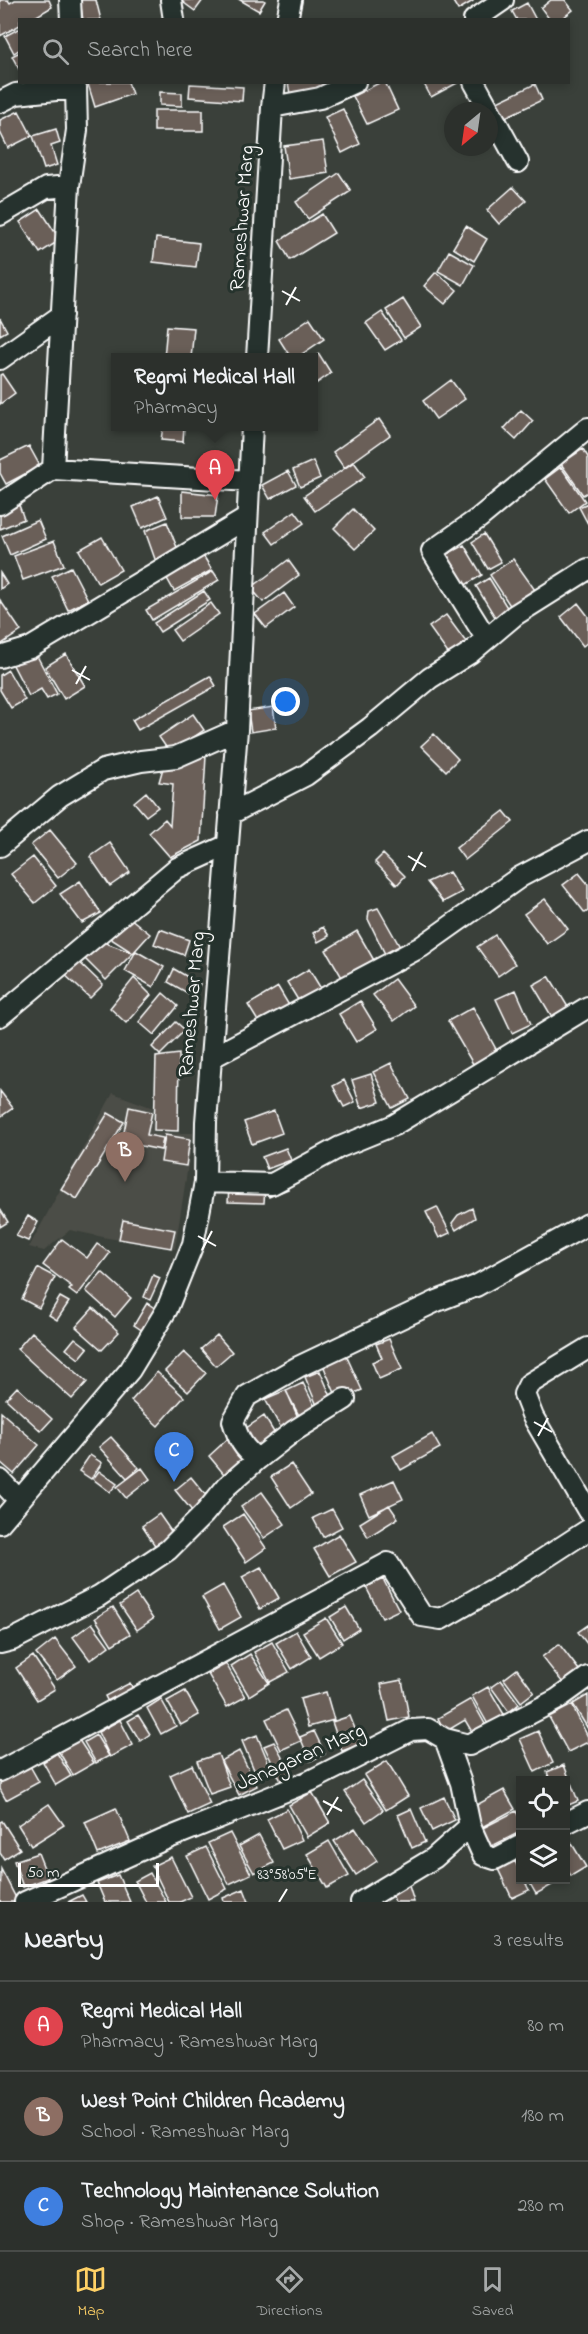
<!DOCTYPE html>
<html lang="en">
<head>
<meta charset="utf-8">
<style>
	body { margin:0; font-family:"Indie Flower",sans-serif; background:#383c38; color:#f1f3f6 }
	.controls { position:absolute; right:18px; bottom:18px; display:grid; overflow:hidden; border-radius:0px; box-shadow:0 3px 9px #0003 }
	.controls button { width:54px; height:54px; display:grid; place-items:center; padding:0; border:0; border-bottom:2px solid #484b48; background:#2c302c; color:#f1f3f6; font:30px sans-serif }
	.compass { position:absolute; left:444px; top:102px; width:54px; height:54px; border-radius:50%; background:#2c302c; box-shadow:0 3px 9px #0003; rotate:209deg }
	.scale { position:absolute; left:18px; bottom:15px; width:141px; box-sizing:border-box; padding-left:6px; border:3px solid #fff; border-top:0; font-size:16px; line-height:21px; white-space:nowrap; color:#fff; -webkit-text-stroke:4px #26332d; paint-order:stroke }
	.you { position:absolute; left:286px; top:702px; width:21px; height:21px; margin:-15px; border:4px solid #fff; border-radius:50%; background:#1a73e8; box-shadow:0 0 0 9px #1a73e833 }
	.badge { display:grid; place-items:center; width:39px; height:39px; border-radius:50%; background:#ffd166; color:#fff; font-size:20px; font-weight:700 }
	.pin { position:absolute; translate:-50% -50px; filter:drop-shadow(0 2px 3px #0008) }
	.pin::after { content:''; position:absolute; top:32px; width:21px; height:18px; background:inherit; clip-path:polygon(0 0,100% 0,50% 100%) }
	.popup { position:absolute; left:111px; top:353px; width:207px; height:78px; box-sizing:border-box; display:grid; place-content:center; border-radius:0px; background:#2c302c; filter:drop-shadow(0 2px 4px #0005); font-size:20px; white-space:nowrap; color:#a6a9a9 }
	.popup b { font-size:22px; color:#f1f3f6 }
	.popup::after { content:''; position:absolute; left:50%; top:100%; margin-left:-12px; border:12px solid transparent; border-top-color:#2c302c }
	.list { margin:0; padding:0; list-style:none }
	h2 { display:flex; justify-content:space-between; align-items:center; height:78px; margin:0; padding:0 24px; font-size:26px }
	h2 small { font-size:20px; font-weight:400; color:#a6a9a9 }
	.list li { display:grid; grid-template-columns:39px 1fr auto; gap:18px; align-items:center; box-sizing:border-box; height:90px; padding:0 24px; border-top:2px solid #484b48 }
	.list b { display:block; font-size:22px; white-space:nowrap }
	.list p { margin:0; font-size:20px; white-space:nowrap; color:#a6a9a9 }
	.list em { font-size:20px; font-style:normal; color:#a6a9a9 }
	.icon { flex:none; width:33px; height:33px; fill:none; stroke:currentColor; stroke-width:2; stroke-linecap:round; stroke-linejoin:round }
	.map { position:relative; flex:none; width:588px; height:1902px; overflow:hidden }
	.search { position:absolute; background:#2c302c; box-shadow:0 3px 9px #0003; left:18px; right:18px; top:18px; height:66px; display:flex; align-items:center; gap:15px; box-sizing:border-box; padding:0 21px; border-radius:0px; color:#a6a9a9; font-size:22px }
	.sheet { height:348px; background:#2c302c }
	nav { display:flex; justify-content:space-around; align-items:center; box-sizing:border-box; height:84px; border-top:2px solid #484b48; background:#2c302c; font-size:16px; color:#a6a9a9 }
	nav a { display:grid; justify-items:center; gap:3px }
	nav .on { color:#ffd166 }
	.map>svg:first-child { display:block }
	.built { fill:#4c4d47 }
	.building { fill:#6a5e59; stroke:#fff; stroke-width:1.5 }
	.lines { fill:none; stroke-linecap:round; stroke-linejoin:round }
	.minor-casing { stroke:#fff; stroke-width:24 }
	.minor { stroke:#26332d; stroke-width:20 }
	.ticks { fill:none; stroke:#fff; stroke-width:2 }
	.labels { text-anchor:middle; stroke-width:6; stroke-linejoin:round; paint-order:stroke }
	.street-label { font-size:21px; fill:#fff; stroke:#26332d }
	.ticks-label { font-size:15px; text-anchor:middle; fill:#fff; stroke:#26332d; stroke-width:6; stroke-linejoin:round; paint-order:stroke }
</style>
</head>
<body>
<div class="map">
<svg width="588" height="1902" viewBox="0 0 588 1902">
	<rect width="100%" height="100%" fill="#3a403a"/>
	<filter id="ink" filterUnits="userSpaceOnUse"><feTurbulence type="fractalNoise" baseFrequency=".0167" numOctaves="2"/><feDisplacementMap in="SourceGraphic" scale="12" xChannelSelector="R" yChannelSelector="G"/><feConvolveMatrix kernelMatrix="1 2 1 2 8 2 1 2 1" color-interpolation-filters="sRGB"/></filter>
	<g filter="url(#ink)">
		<path class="built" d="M113,1093L153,1108V1133H193L175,1249L108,1238L70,1230L44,1251L29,1247Z"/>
		<path class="building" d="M0,0H8L10,3L15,0H49L52,7L30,20H20V25L0,36Z
			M80,0H96L101,20H83Z
			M180,0H203L195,11Z
			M240,0H264L265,1L259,11Z
			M452,0H472L473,1L458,10Z
			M551,0H565L573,10L560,20H550L541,8Z
			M527,3L536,20H517L512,11Z
			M20,28V49L14,53L5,36Z
			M20,52V71L12,56Z
			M92,82H128L132,94L95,107L88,84Z
			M288,82H323L324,88L290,94Z
			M381,82H385L398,110L367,124L353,96Z
			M423,82H459L431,97Z
			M190,84L243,87L242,101L189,97Z
			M535,84L542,100L499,120L491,105Z
			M160,92L182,93V106L160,105Z
			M343,109L360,144L342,153L325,117Z
			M154,110H203V131H154Z
			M19,111L32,136L8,148L0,132V120Z
			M56,129L60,143L51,146L57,165L44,169L33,136Z
			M323,141L328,173L289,179L284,146Z
			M339,173L351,191L308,219L296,202Z
			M513,187L526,201L499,224L487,210Z
			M40,209L60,240L40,253L20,222Z
			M322,214L334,233L290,260L279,241Z
			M466,226L487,239L474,261L453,248Z
			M156,238L199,243L196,267L153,262Z
			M449,251L474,265L463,285L438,271Z
			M436,272L457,290L445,304L424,286Z
			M403,299L421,327L404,338L386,310Z
			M382,312L401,340L385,350L366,323Z
			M0,318L7,331L0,335Z
			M310,318L324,339L296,358H291L279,339Z
			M167,326L194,328L191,358H164Z
			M319,354L331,373L314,385L313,358Z
			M2,374L15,393L0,404V375Z
			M451,380L465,399L436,419L423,401Z
			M521,410L533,421L516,440L504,429Z
			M379,419L390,435L344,468L333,452Z
			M163,426H184L183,442L161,440Z
			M29,446L40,466L6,484L0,473V460Z
			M583,449L588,457V492L583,495L561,464Z
			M313,461L320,478L300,487L293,470Z
			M354,462L365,477L315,511L304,496Z
			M561,467L585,501L569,513L545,479Z
			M288,471L296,485L270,499L262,485Z
			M182,491L218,495L215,517H182Z
			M158,496L167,517L142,528L133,507Z
			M588,503V524L579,507Z
			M19,505L24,519L0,529V513Z
			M353,509L374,531L355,549L334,528Z
			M295,511L304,523L274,544L265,532Z
			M38,520L46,539L10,555L2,536Z
			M167,522L178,550L156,562L145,531Z
			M484,534L501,562L488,569L472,542Z
			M102,537L121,570L98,583L79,550Z
			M54,541L64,565L23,580L14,556Z
			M464,545L482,575L459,589L440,558Z
			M201,552L212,570L174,591L164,573Z
			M513,559L535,590L511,607L490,575Z
			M288,560L299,575L263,602L251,588Z
			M71,567L88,600L68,610L52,576Z
			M213,571L219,580L152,620L146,610Z
			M0,573L7,584L0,589Z
			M489,578L508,609L495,617L476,586Z
			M204,591L210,600L160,632L154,623Z
			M284,593L294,607L266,628L255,614Z
			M0,600L21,631L0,645Z
			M211,603L219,614L180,641L172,630Z
			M578,603L588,616V642L583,646L561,617Z
			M446,615L466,642L449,655L429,627Z
			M36,654L57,694L47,699L41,689L29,696L13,665Z
			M66,654L85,686L64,699L45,667Z
			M8,670L25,700L11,708L0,690V675Z
			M210,676L216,686L138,730L132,720Z
			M273,707L276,728L251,732L248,711Z
			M193,714L204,730L170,753L159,737Z
			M434,734L458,759L446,771L421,746Z
			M206,756L201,841L170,857L149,833L165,819L170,825L173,784L159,782L163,768Z
			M146,792L158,807L146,816L134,802Z
			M504,811L513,822L465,860L456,848Z
			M50,830L77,863L58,878L31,845Z
			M110,843L130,872L110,886L90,857Z
			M383,854L405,876L397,885L375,862Z
			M33,857L56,886L35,903L11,874Z
			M449,872L462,892L443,902L427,882Z
			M579,873L588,884V911L585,913L563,885Z
			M80,881L101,913L82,923L60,894Z
			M545,899L568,929L547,944L524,914Z
			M378,908L400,947L385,954L368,919L369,911Z
			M130,918L150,934L133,953L108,937Z
			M323,927L329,936L318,942L313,933Z
			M160,929L189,940L184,955L154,944Z
			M357,931L375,962L344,981L326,950Z
			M495,935L515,964L498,976L477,947Z
			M103,942L133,953L106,980L85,959Z
			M136,951L164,967L153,987L125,971Z
			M76,959L103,985L90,998L63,973Z
			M174,969L200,984L193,996L168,982Z
			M309,969L323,992L301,1005L287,982Z
			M549,976L568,1007L552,1017L533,985Z
			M134,978L151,995L126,1023L110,1008Z
			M394,979L414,1006L394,1021L373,995Z
			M278,987L290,1007L261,1026L248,1005Z
			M516,990L531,1024L512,1033L496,999Z
			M163,993L178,1006L154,1035L139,1022Z
			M360,1001L377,1029L356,1042L339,1014Z
			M473,1007L497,1051L473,1064L448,1021Z
			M176,1022L185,1030L160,1055L152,1047Z
			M179,1054L178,1131L154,1130L156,1057Z
			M391,1063L410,1099L392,1108L373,1072Z
			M371,1074L380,1102L361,1108L352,1080Z
			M344,1080L355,1102L344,1107L333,1086Z
			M0,1091L13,1108L0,1117Z
			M129,1107L152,1112L147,1135L163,1138L161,1150L122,1142Z
			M274,1111L282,1133L252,1144L244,1122Z
			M108,1113L124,1122L77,1199L61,1189Z
			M165,1135L190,1139L186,1166L161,1162Z
			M286,1148L291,1160L267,1169L262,1157Z
			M284,1181L288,1189L269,1197L266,1189Z
			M229,1188L265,1189L264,1203L228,1202Z
			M437,1207L450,1233L439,1238L426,1212Z
			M472,1208L475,1218L456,1230L452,1223L458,1215Z
			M0,1209L8,1222L0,1227Z
			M28,1216L38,1222L28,1241L16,1236Z
			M123,1220L175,1230L171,1248L119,1239Z
			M62,1239L87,1258L97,1244L110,1253L77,1296L69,1290L72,1287L43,1265Z
			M38,1268L55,1277L39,1308L22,1299Z
			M102,1272L131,1298L115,1317L86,1291Z
			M153,1275L160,1278L150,1300L144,1297Z
			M60,1297L69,1302L57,1320L49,1315Z
			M147,1303L156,1309L143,1331L134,1325Z
			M93,1308L119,1332L102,1350L76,1327Z
			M32,1332L87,1382L72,1399L17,1349Z
			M217,1335L232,1352L216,1366L201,1349Z
			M75,1338L88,1348L79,1359L66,1349Z
			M389,1339L402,1369L379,1379L372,1362L382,1358L376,1344Z
			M184,1352L206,1373L188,1392L165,1371Z
			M346,1355L362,1390L338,1400L323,1365Z
			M320,1371L333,1401L318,1408L305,1377Z
			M157,1372L184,1397L158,1426L131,1401Z
			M303,1383L317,1411L301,1419L286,1391Z
			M17,1387L52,1419L41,1431L6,1399Z
			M286,1390L300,1422L282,1430L265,1399Z
			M1,1412L39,1445L14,1474L0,1462Z
			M264,1416L275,1434L251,1450L239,1433Z
			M432,1434L440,1448L401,1470L393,1456Z
			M232,1435L248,1460L228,1479L209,1456Z
			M111,1437L139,1468L127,1478L99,1447Z
			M90,1455L102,1463L91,1479L79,1471Z
			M291,1464L311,1494L291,1508L271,1477Z
			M142,1468L150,1479L126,1498L117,1487Z
			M99,1471L117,1484L110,1492L93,1479Z
			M191,1477L209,1499L193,1512L175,1490Z
			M394,1480L403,1499L369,1515L360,1495Z
			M262,1492L285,1524L264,1538L241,1507Z
			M389,1505L398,1518L368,1537L360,1523Z
			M332,1509L342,1527L323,1537L313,1518Z
			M159,1514L173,1534L156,1547L142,1526Z
			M243,1514L266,1548L246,1562L223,1527Z
			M339,1534L356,1562L330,1576L314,1549Z
			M261,1567L279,1598L260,1609L242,1577Z
			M383,1579L399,1610L382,1618L366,1587Z
			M223,1585L241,1617L220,1629L202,1597Z
			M136,1594L153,1619L137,1630L120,1605Z
			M113,1607L130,1634L112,1645L95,1618Z
			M346,1607L359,1629L343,1639L330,1617Z
			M326,1618L342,1643L319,1657L303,1632Z
			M92,1623L109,1646L90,1660L73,1637Z
			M588,1625V1645L578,1632Z
			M296,1631L311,1657L292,1669L276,1643Z
			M55,1639L76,1666L57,1680L36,1654Z
			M272,1642L289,1672L270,1682L254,1652Z
			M559,1644L579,1670L563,1683L542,1657Z
			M250,1654L269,1683L249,1696L231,1666Z
			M33,1656L55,1689L37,1700L16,1668Z
			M226,1664L245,1697L227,1707L208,1674Z
			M517,1669L534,1692L521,1702L504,1679Z
			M402,1680L409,1717L389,1721L381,1684Z
			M501,1680L519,1704L509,1712L491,1687Z
			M130,1683L135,1693L110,1706L105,1696Z
			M488,1687L505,1716L489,1726L472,1696Z
			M185,1691L199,1715L181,1725L167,1701Z
			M326,1692L334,1720L308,1727L300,1699Z
			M588,1695V1729L573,1704Z
			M161,1699L176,1726L161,1734L147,1708Z
			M471,1699L485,1724L472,1732L465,1720L445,1732L438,1718Z
			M572,1705L588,1737V1742L568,1752L549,1717Z
			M286,1710L301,1741L281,1750L266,1719Z
			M138,1715L150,1734L140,1741L128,1721Z
			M350,1716L361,1744L342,1751L332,1722Z
			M120,1720L133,1745L110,1757L98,1732Z
			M314,1731L325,1754L310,1761L300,1737Z
			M538,1731L553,1763L535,1772L520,1739Z
			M96,1735L109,1756L96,1763L84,1742Z
			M257,1735L272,1771L257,1777L242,1741Z
			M79,1740L94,1763L73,1775L59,1752Z
			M274,1742L292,1774L281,1781L264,1746Z
			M239,1751L257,1786L239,1795L221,1761Z
			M57,1753L71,1776L56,1785L43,1762Z
			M218,1754L230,1787L210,1794L197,1761Z
			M387,1761L408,1796L386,1810L364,1775Z
			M192,1765L210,1804L188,1814L170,1775Z
			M564,1765L578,1801L566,1806V1780H550L547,1772Z
			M30,1766L39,1782L6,1800L0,1789V1783Z
			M362,1780L383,1810L366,1822L345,1792Z
			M504,1790L515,1809L482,1827L471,1808Z
			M312,1792L330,1823L307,1837L289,1805Z
			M444,1797L455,1820L432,1831L421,1808Z
			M49,1804L64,1825L31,1846L18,1825Z
			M116,1808L130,1841L98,1854L85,1822Z
			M287,1809L302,1840L282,1849L267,1819Z
			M411,1809L425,1842L412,1848L398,1815Z
			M516,1811L520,1819V1832L484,1850L475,1832Z
			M2,1821L20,1849L4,1859L0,1853V1822Z
			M355,1828L377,1861L356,1875L334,1841Z
			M230,1833L251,1874L229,1884L208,1843Z
			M566,1834L586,1867L571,1876L566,1867Z
			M259,1835L274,1863L254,1873L239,1846Z
			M329,1841L349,1876L327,1888L307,1854Z
			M206,1847L227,1889L208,1899L187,1856Z
			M38,1853L48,1878L23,1887L14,1861Z
			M171,1857L191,1897L180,1902H169L152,1866Z
			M515,1861L520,1872V1880H524L529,1890L512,1898L498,1869Z
			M1,1869L17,1900L13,1902H0Z
			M150,1873L166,1902H146L135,1881Z
			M118,1875L130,1902H105L97,1883Z
			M528,1880H549L552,1885L536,1894Z
			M409,1886L414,1902H395L391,1891Z
			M244,1889L249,1902H224L223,1898Z
			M82,1895L86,1902H68Z"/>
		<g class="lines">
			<g class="minor-casing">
				<path id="minor" d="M70,0L71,20
					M171,0L174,20
					M287,20L291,0
					M474,20L503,0
					M474,82L518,162
					M0,102L16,94L76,88L77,130L69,186
					M272,107L320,98L355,82
					M0,215L46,188L69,186L53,469L249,481
					M257,358L272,107L275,82
					M0,359L62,315
					M0,504L53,469
					M486,638L432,551L479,518L588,428
					M0,657L30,648L247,518
					M230,814L306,775L370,728L430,678L470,653L515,615L588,569
					M0,846L60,796L103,770L141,761L176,757L237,730
					M0,1016L177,868L228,845
					M211,1058L421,947L520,877L588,841
					M205,1182L272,1184L340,1147L394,1125L588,1007
					M588,1348L529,1384L524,1394L533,1417L588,1511
					M258,1459C243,1449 238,1438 233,1421L247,1396L298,1367L437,1301L476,1286L588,1224
					M0,1480L18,1499
					M0,1523L130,1370L167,1309L193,1244L205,1182L206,1122L237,730L252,426
					M0,1643L12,1640L99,1596L168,1550L204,1514L227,1486L258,1459L294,1431L345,1399
					M445,1739L461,1783L470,1826L483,1855L495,1859L520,1846
					M0,1771L388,1563L422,1616L441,1619L525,1571L588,1530
					M566,1823L588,1812
					M25,1902L161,1841L310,1781L411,1730L428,1729L445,1739L469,1745L556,1700L588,1677
					M361,1902L434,1858L470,1826"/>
			</g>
			<use href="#minor" class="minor"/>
		</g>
	</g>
	<path class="ticks" d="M282,291L300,301M286,305L296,287M72,670L90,680M76,684L86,666M408,856L426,867M412,871L422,852M198,1236L216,1246M202,1250L212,1231M534,1422L552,1432M538,1436L548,1418M323,1801L342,1811M327,1815L338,1797M279,1902L287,1889"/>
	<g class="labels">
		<g class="street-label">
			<text transform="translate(241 218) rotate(-86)" y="7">Rameshwar Marg</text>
			<text transform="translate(191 1004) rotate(-85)" y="7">Rameshwar Marg</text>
			<text transform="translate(300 1756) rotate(-24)" y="7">Janagaran Marg</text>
		</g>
	</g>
	<g class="ticks-label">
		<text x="287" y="1879">83°58'05"E</text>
	</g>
</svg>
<div class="controls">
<button><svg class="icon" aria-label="locate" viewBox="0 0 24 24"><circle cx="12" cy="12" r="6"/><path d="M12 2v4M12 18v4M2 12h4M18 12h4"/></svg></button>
<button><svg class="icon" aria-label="layers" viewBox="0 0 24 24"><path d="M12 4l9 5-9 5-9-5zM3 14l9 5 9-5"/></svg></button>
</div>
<svg class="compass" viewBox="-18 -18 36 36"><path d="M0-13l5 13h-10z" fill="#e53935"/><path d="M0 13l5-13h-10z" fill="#a6a9a9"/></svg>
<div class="scale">50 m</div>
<div class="you"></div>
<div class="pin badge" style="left:215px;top:500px;background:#e0444e">A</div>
<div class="popup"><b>Regmi Medical Hall</b>Pharmacy</div>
<div class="pin badge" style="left:125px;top:1182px;background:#8d6e63">B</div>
<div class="pin badge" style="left:174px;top:1482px;background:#3f7fe0">C</div>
<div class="search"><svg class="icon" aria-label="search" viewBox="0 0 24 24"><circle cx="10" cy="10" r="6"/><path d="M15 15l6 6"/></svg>Search here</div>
</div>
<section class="sheet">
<h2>Nearby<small>3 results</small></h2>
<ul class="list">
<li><span class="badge" style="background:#e0444e">A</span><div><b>Regmi Medical Hall</b><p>Pharmacy · Rameshwar Marg</p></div><em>80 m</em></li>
<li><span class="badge" style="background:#8d6e63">B</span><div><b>West Point Children Academy</b><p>School · Rameshwar Marg</p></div><em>180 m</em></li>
<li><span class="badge" style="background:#3f7fe0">C</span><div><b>Technology Maintenance Solution</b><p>Shop · Rameshwar Marg</p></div><em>280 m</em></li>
</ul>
</section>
<nav>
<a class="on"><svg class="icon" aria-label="map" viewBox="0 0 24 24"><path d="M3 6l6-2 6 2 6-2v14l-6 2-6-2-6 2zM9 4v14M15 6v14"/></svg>Map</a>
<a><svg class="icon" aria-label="directions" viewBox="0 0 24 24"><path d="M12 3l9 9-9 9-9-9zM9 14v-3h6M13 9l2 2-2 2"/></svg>Directions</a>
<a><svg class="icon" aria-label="saved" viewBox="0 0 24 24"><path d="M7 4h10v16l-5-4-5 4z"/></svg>Saved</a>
</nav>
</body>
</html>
